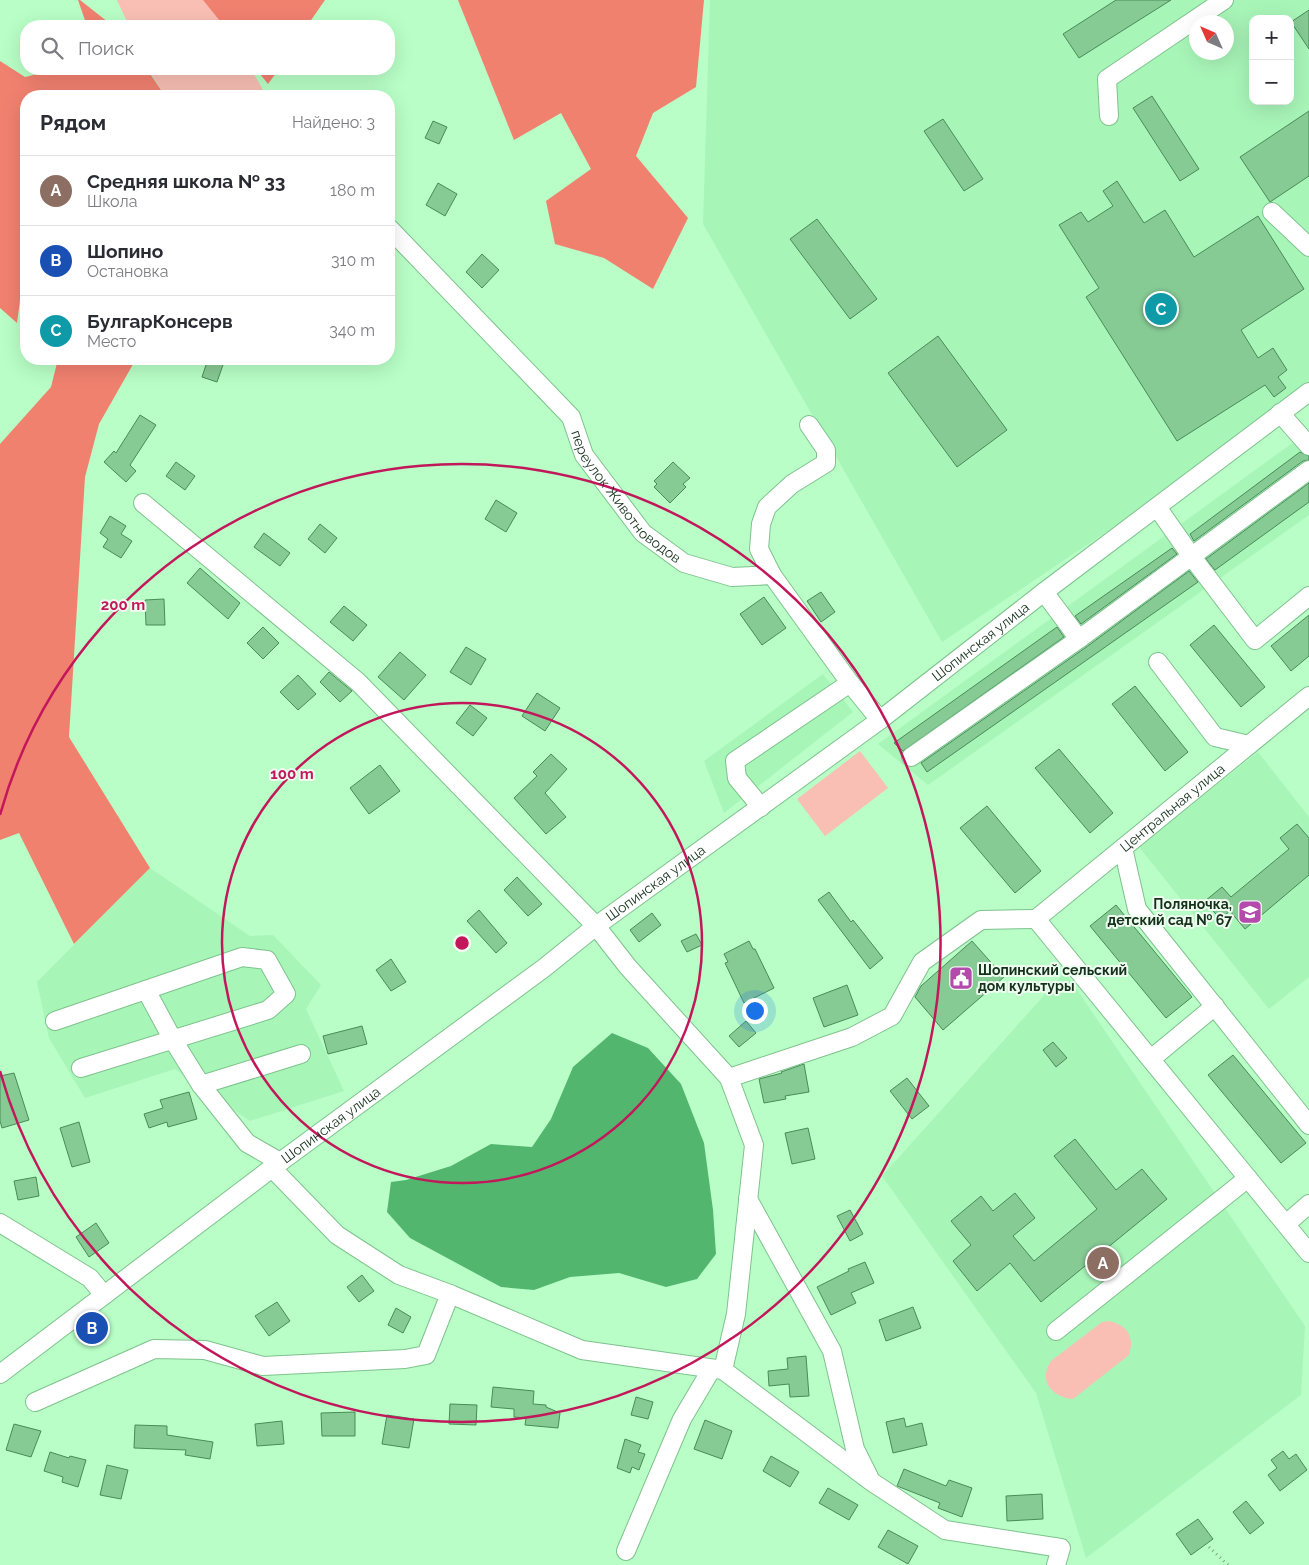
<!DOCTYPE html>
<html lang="ru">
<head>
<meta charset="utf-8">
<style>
	body { margin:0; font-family:Raleway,sans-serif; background:#f7f7f7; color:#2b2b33 }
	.controls { position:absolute; right:15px; top:15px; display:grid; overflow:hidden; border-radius:10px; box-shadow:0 5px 20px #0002 }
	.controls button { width:45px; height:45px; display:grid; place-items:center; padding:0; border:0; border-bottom:1px solid #e1e1e2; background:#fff; color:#2b2b33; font:25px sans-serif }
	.compass { position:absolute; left:1189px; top:15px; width:45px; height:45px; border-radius:50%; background:#fff; box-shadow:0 5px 20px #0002; rotate:315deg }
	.you { position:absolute; left:754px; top:1010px; width:18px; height:18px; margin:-12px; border:4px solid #fff; border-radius:50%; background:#1a73e8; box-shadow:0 0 0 8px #1a73e833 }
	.badge { display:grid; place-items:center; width:32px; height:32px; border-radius:50%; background:#b34aac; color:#fff; font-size:16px; font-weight:700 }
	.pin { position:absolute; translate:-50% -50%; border:2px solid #fff; box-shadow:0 1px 5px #0006 }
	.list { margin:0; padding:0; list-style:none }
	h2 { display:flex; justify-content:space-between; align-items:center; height:65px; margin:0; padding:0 20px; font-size:21px }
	h2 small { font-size:16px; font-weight:400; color:#7c7c81 }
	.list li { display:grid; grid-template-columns:32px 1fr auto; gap:15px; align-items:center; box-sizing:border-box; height:70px; padding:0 20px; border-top:1px solid #e1e1e2 }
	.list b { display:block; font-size:19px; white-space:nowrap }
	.list p { margin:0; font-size:16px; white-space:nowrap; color:#7c7c81 }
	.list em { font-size:16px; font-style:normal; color:#7c7c81 }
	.icon { flex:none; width:28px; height:28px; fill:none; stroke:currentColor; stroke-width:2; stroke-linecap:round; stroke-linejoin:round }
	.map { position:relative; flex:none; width:1309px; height:1565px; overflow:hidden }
	.search { position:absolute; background:#fff; box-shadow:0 5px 20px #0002; left:20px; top:20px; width:375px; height:55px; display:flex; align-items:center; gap:12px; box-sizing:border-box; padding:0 18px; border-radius:20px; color:#7c7c81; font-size:19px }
	.panel { position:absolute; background:#fff; box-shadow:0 5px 20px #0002; left:20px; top:90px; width:375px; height:275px; border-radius:20px }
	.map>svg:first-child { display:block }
	.built { fill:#a8f5b8; fill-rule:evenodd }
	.green { fill:#f9bfb4 }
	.forest { fill:#f1816f }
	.water { fill:#52b66e }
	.building { fill:#86ca94; stroke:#498b59 }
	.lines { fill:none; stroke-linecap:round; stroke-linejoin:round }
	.minor-casing { stroke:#7ec28d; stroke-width:20 }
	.path { stroke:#77ac82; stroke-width:3; stroke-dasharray:1 4; stroke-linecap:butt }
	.minor { stroke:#fff; stroke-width:18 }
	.ring { fill:none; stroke:#c2185b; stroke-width:2.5 }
	.labels { text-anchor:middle; stroke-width:4; stroke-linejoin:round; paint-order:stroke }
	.street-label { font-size:14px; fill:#15311c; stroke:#eefcf0 }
	.poi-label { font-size:14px; font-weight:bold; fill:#15311c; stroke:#eefcf0; text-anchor:end }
	.centre { fill:#c2185b; stroke:#eefcf0; stroke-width:2.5 }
	.ring-label { font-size:15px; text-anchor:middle; font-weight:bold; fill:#c2185b; stroke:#eefcf0; stroke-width:4; stroke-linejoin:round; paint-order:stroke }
</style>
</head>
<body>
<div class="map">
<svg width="1309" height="1565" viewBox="0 0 1309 1565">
	<rect width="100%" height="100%" fill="#b8fec6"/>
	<path class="built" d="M710,0H1309V396L942,642L703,224ZM1253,19H1290V101H1253ZM1196,22H1226V52H1196Z
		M1309,431V515L928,785L878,744Z
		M823,674L853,712L724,813L704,761Z
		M1258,752L1309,817V977L1269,1009L1139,847Z
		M150,868L250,936L273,935L321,985L306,1009L344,1091L250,1121L175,1069L85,1098L49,1038L37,982Z
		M1065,972L1305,1326L1301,1395L1086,1558L1036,1393L882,1176Z"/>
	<path class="green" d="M117,0H211L227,26H129Z
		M148,69H251L262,88L263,96H165Z
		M860,751L888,788L825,836L797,799Z
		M1109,1321C1127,1325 1135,1336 1129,1355L1073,1399C1051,1397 1038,1380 1051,1361L1102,1322Z"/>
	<path class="forest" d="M78,0H80L113,26H87Z
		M203,0H325L307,26H224Z
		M458,0H704L696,87L653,113L636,156L688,218L653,289L604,258L555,244L546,201L591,169L561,113L514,140Z
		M0,61L25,77L59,69H147L165,96H26V286L20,300L17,323L0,308Z
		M256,69H279L268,84Z
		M58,359H136L99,424L85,477L69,737L150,868L74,944L19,833L0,840V444L51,387Z"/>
	<path class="water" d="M612,1033L648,1048L681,1084L704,1143L713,1210L716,1254L697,1279L666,1287L619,1273L570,1277L534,1290L501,1287L410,1238L387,1212L391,1182L406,1180L451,1166L491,1144L532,1147L551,1119L573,1067Z"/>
	<path class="building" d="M1116,0H1171L1079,58L1063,34Z
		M1309,10V49L1291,22Z
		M1152,96L1199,169L1180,181L1133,108Z
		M1309,111V176L1270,202L1240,157Z
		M943,119L983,179L964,191L924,131Z
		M433,121L447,127L439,144L425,138Z
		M1117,181L1144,223L1165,210L1194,257L1258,216L1304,289L1241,330L1258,358L1273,348L1287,370L1278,377L1286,388L1274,397L1265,385L1177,441L1086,297L1099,288L1059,225L1081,212L1088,222L1113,206L1103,191Z
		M438,183L457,194L445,216L426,205Z
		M817,219L877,299L850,319L790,239Z
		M482,254L499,270L482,288L466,272Z
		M938,336L1007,430L957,467L888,373Z
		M208,359H225L217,382L202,377Z
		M140,415L156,425L130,465L136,471L126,482L104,462L114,451L116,453Z
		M1300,452L1309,456V460L1303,461L1194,541L1190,534Z
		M176,462L195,476L185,490L166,476Z
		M673,462L690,478L683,484L686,487L670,503L654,487L657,484L654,481Z
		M1309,483V502L1215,570L1206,559Z
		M496,500L517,513L506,532L485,519Z
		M110,516L126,526L121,534L132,541L121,558L103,547L108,539L100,533Z
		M320,524L337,538L325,553L308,539Z
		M264,533L290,553L280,566L254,547Z
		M1172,548L1177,554L1081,624L1075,616Z
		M200,568L240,603L228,619L187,583Z
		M1189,571L1198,582L927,772L921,763L1085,648Z
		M821,592L835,612L821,622L807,601Z
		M764,597L786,628L762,645L740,614Z
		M164,599L165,625H146L145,600Z
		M344,606L367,625L353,641L330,622Z
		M1309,615V656L1291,671L1271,646Z
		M1214,625L1265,687L1241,707L1190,645Z
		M263,627L279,643L263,659L247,643Z
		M1057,627L1064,637L903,751L894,743Z
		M466,647L486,659L471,685L450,672Z
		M400,652L426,675L404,700L378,677Z
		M329,672L352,691L340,702L320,682Z
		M298,675L316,694L298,710L280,692Z
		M1135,686L1188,752L1165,771L1112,704Z
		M537,693L560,708L545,731L522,716Z
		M470,705L487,718L473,736L456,723Z
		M1059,749L1113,813L1090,833L1035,768Z
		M551,754L567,769L545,793L566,817L546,834L514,798L537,776L533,772Z
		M380,765L400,791L369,814L350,788Z
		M987,806L1041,871L1015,893L960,828Z
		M1297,824L1309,838V875L1245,929L1230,911L1220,919L1205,901L1222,887L1231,897L1289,849L1280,838Z
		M517,877L542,904L528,916L504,890Z
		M829,892L851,922L853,920L883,958L870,969L818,900Z
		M1116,905L1192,997L1166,1018L1090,926Z
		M479,910L507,943L496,953L467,921Z
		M652,913L661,925L639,942L630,930Z
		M696,934L702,945L687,952L681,941Z
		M749,941L753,949H755L774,988L744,1003L725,963L728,962L724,954Z
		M972,941L1004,977L943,1030L915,997L921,986Z
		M391,959L406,982L391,991L376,970Z
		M847,985L858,1015L824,1027L813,998Z
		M746,1021L756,1033L739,1047L729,1036Z
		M362,1026L367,1044L328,1054L323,1036Z
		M1053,1042L1067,1058L1056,1067L1043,1050Z
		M1233,1055L1306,1143L1281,1163L1208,1075Z
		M804,1064L809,1092L785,1096L786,1099L764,1103L759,1079L782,1073L781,1072Z
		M14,1073L29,1120L2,1128L0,1121V1076Z
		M907,1078L929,1106L912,1119L890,1091Z
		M189,1092L197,1119L168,1127L167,1122L149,1128L144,1114L163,1108L160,1100Z
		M79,1122L90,1162L72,1167L60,1128Z
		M808,1128L815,1159L792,1164L785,1133Z
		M1075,1139L1116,1190L1142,1169L1167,1199L1041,1302L1010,1263L977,1291L953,1261L971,1245L951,1221L981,1196L993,1211L1015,1193L1035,1218L1013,1236L1034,1261L1097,1209L1054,1156Z
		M36,1177L39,1196L18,1200L14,1181Z
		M850,1210L863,1234L850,1241L837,1216Z
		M96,1223L109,1243L89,1257L76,1237Z
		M865,1262L874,1283L851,1293L856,1303L831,1315L817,1287L849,1271L848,1269Z
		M362,1275L374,1291L359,1302L347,1287Z
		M277,1302L290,1321L269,1336L255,1316Z
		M913,1307L921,1328L886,1341L879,1320Z
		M396,1308L411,1317L403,1333L388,1325Z
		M806,1356L809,1396L790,1397L789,1384L769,1386L768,1371L788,1369L787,1358Z
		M493,1387L534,1391L533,1404L546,1405V1407L560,1413L558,1428L525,1425L526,1418L514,1417V1409L491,1407Z
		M636,1397L653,1402L648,1419L631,1415Z
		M450,1404L477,1405L476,1425L449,1424Z
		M355,1412V1436H322L321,1413Z
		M387,1415L414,1419L409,1448L382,1444Z
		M904,1418L906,1427L922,1423L927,1445L893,1453L886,1422Z
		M705,1420L732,1431L722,1459L694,1449Z
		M282,1421L284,1444L257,1446L255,1424Z
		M14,1424L41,1431L31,1457L6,1450Z
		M135,1425L167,1426V1435L213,1442L210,1459L185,1455L186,1450L134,1448Z
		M625,1439L641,1445L638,1452L645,1454L639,1470L632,1467L630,1473L617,1468Z
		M1283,1451L1289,1459L1296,1454L1307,1470L1280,1491L1268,1475L1277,1468L1271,1460Z
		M50,1452L69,1458L70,1456L86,1460L78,1487L62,1482L63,1477L44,1471Z
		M771,1456L799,1472L790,1487L763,1471Z
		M107,1465L128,1470L121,1499L100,1495Z
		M904,1469L946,1486L949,1480L972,1488L962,1517L938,1508L940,1503L897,1486Z
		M828,1488L858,1505L849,1520L819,1503Z
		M1042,1494L1043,1519L1007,1521L1006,1496Z
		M1246,1501L1264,1523L1250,1534L1233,1512Z
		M1198,1519L1213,1539L1191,1555L1176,1534Z
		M888,1530L918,1546L908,1564L878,1547Z"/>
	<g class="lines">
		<g class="minor-casing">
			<g id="minor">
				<path d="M1109,116L1107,79L1224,0"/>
				<path d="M1272,212L1309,247"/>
				<path id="s1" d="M389,228L571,417L584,455L643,533L684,563L732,577L772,575L850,683L880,720"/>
				<path d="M1280,413L1309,446"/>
				<path d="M143,503L358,682L596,926L628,967L729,1078L754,1145L736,1314L723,1370"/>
				<path d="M1157,507L1192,557L1255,640L1309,596"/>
				<path d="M772,575L759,549L761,524L767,507L792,484L826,463V450L809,425"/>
				<path d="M1044,592L1079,639"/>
				<path d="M1158,662L1215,737L1249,745"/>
				<path d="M911,757L1079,639L1309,470"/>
				<path d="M761,807L737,778L735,761L850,683"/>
				<path d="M1123,848L1137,909L1309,1125"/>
				<path d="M1036,919L1309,1253"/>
				<path id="s2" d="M1036,919L1309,696"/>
				<path d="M146,990L173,1040L201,1085L247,1143L280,1162"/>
				<path d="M55,1021L242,957L267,960L286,994L268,1010L81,1068"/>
				<path d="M1151,1059L1215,1006"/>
				<path d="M729,1078L852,1037L892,1016L922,962L981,920L1036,919"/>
				<path d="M201,1085L301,1054"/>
				<path d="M272,1168L337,1235L399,1275L450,1294L582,1350L723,1370L872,1482L945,1530L1061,1548L1056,1565"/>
				<path d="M748,1199L832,1351L855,1449L869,1477"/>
				<path d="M0,1223L90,1278L104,1295"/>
				<path d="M1286,1224L1309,1204"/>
				<path d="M1056,1331L1248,1178"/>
				<path id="s3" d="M0,1374L272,1168L544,968L596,926L880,720L1044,592L1309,392"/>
				<path d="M35,1402L154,1349L205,1350L263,1366L405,1359L426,1355L450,1294"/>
				<path d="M626,1551L682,1419L711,1370"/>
			</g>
		</g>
		<path class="path" d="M1209,1547L1228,1565"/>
		<use href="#minor" class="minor"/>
	</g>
	<g class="ring">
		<circle cx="462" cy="943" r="240"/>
		<path d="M0 815A479 479 0 1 1 0 1071"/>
	</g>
	<defs>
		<g id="school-square" transform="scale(1.25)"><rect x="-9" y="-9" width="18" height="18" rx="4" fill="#b34aac" stroke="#eefcf0"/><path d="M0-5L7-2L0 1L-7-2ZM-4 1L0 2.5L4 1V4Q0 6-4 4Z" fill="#fff"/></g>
		<g id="civic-square" transform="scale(1.25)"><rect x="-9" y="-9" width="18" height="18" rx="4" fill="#b34aac" stroke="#eefcf0"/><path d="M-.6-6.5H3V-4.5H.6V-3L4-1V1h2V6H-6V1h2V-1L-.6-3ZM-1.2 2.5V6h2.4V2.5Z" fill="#fff"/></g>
	</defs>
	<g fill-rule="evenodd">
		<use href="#school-square" x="1250" y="912"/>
		<use href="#civic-square" x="961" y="978"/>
	</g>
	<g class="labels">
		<g class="street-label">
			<text dy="5" stroke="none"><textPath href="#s1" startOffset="361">переулок Животноводов</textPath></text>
			<text dy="5" stroke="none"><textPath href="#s3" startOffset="1224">Шопинская улица</textPath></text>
			<text dy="5" stroke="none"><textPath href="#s2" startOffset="176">Центральная улица</textPath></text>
			<text dy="5" stroke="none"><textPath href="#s3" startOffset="819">Шопинская улица</textPath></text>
			<text dy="5" stroke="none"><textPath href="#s3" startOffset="414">Шопинская улица</textPath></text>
		</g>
		<g class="poi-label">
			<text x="1232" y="909">Поляночка,<tspan x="1232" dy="16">детский сад № 67</tspan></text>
			<text x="978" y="975" text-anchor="start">Шопинский сельский<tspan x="978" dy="16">дом культуры</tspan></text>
		</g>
	</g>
	<circle cx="462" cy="943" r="8" class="centre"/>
	<g class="ring-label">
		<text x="123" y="610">200 m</text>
		<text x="292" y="779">100 m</text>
	</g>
</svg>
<div class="controls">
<button>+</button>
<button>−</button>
</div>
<svg class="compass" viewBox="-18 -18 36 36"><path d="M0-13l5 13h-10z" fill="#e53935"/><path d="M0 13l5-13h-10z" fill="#7c7c81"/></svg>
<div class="you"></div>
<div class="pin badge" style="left:1103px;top:1263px;background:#8d6e63">A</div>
<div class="pin badge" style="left:92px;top:1328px;background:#1a4fb4">B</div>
<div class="pin badge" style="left:1161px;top:309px;background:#0f9aa8">C</div>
<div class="search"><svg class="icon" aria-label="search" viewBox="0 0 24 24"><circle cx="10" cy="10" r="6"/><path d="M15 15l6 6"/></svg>Поиск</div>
<section class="panel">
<h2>Рядом<small>Найдено: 3</small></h2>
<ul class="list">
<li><span class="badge" style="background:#8d6e63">A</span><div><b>Средняя школа № 33</b><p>Школа</p></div><em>180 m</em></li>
<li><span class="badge" style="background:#1a4fb4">B</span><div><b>Шопино</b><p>Остановка</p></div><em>310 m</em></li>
<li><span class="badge" style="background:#0f9aa8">C</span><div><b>БулгарКонсерв</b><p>Место</p></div><em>340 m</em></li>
</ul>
</section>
</div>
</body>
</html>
